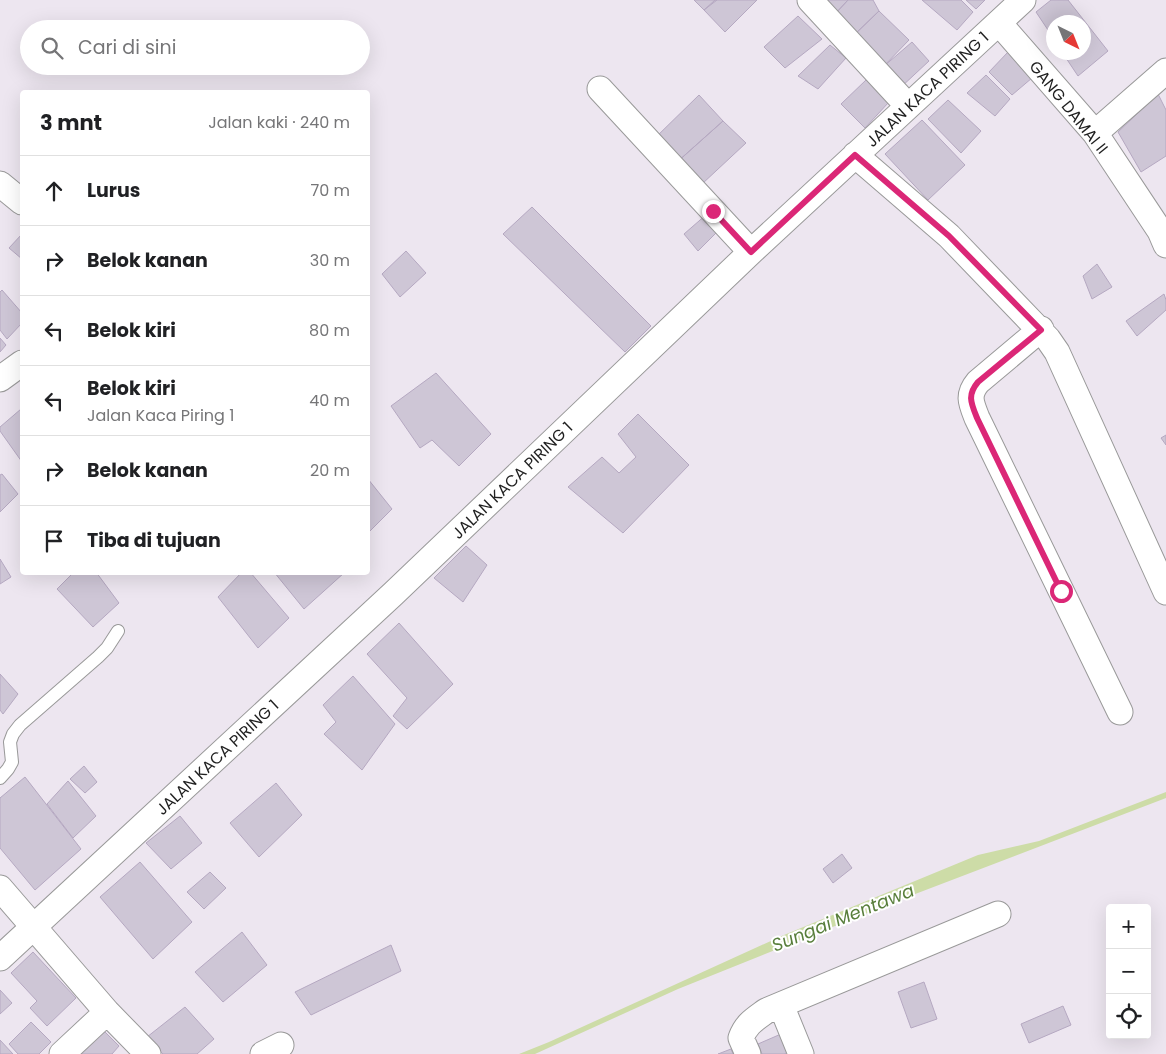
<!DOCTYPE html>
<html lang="id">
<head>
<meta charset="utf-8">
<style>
	body { margin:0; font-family:Poppins,sans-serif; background:#f2f2f2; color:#202124 }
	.controls { position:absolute; right:15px; bottom:15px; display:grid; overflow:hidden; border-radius:5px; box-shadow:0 5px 20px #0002 }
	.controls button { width:45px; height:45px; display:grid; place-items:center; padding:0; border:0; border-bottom:1px solid #e0e0e0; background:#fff; color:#202124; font:25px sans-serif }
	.compass { position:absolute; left:1046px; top:15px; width:45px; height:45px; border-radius:50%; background:#fff; box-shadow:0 5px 20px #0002; rotate:137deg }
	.stop { position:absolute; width:15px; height:15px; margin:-11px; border:4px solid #db2777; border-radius:50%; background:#fff }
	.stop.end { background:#db2777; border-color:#fff; box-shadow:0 1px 5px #0008 }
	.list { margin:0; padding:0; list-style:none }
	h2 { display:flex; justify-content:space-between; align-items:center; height:65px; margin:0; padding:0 20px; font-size:21px }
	h2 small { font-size:16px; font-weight:400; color:#757577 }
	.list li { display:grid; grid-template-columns:32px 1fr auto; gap:15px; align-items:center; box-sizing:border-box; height:70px; padding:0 20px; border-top:1px solid #e0e0e0 }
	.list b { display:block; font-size:19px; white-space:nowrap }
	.list p { margin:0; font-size:16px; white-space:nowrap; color:#757577 }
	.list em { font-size:16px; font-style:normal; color:#757577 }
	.icon { flex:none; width:28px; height:28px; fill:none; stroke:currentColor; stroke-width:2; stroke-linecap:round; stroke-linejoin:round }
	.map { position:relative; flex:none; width:1166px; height:1054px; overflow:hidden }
	.search { position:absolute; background:#fff; box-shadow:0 5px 20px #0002; left:20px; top:20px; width:350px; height:55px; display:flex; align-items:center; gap:12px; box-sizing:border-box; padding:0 18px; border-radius:28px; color:#757577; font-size:19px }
	.panel { position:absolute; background:#fff; box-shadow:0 5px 20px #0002; left:20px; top:90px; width:350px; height:485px; border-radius:5px }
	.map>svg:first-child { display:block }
	.water { fill:#cddca7 }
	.building { fill:#cec6d6; stroke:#b5a8c1 }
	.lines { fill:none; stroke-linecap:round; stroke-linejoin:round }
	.service-casing { stroke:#999; stroke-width:14 }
	.minor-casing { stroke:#999; stroke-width:27 }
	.service { stroke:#fff; stroke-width:12 }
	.minor { stroke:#fff; stroke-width:25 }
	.route { stroke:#db2777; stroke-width:6 }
	.labels { text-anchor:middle; stroke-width:4; stroke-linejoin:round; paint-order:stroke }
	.street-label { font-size:16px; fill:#1f1f1f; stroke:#fff }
	.water-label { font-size:18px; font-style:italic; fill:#587e3b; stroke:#fff }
</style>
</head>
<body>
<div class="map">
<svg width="1166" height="1054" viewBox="0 0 1166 1054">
	<rect width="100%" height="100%" fill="#ede6f0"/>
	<path class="water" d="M1166,792V798L910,896L678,989L535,1054H519L549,1042L784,935L978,855L1039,841Z"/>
	<path class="building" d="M694,0H717L704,10Z
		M715,0H757L725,32L704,10Z
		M823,0H848L835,14Z
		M848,0H873L879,11L852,37L835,14Z
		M922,0H961L973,12L957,30Z
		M966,0H985L976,9Z
		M1051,0H1068L1108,51L1078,76L1062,52H1084V22H1054V39L1036,12Z
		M879,11L909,40L883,67L852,37Z
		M798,16L822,39L785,68L764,47Z
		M912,42L929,61L900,88L883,67Z
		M830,45L846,58L818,89L798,76Z
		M1008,52L1032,78L1012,95L989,72Z
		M986,75L1010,99L995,116L967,93Z
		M866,80L889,102L865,128L841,104Z
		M1158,94L1166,110V156L1141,172L1118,132Z
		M699,95L723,121L676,163L654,139Z
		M948,100L981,131L961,153L928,119Z
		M922,120L965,165L928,200L885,154Z
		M723,121L746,143L702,184L676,163Z
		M532,207L651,326L625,352L503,234Z
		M707,214L720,229L698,251L684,234Z
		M22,234V259L9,248Z
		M406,251L426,273L400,297L382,274Z
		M1097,264L1112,287L1092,299L1083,276Z
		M2,290L22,313V323L7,339L0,330V292Z
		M1164,294L1166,300V310L1137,336L1126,321Z
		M0,338L6,345L0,352Z
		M436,373L491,434L459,466L432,440L420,448L391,406Z
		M21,409L22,411V462L0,431V427Z
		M638,414L689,465L623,533L568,487L602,457L619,473L636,457L618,434Z
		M1166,435V445L1161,438Z
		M2,474L18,494L0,512V475Z
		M368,479L392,509L368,533Z
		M466,546L487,565L463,602L434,578Z
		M0,559L11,577L0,584Z
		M74,572H96L119,603L93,627L57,589Z
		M242,572H250L289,618L258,648L218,597Z
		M274,572H343L344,573L304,609Z
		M399,623L453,684L407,729L393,716L407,698L367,654Z
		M0,674L18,694L3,714L0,710Z
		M353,676L395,724L362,770L324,734L336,722L323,705Z
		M84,766L97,782L85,793L70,779Z
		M25,777L81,849L35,890L0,848V798Z
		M68,781L96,816L73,838L47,804Z
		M276,783L302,815L259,857L230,823Z
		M180,816L202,843L171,869L146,843Z
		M842,854L852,868L833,883L823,869Z
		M140,862L192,922L153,959L100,897Z
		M210,872L226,888L204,909L187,892Z
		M242,932L267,965L223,1002L195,972Z
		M391,945L401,971L311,1015L295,992Z
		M33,952L76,998L47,1026L30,1008L37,1001L11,973Z
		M924,982L937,1019L911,1028L898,992Z
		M0,990L12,1003L0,1014Z
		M1063,1006L1071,1025L1029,1043L1021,1024Z
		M185,1007L214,1039L197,1054H163L147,1037Z
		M31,1022L51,1042L39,1054H18L9,1044Z
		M100,1027L119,1046L112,1054H74Z
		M781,1034L789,1052L784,1054H762L758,1044Z
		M0,1040L13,1054H0Z
		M731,1049L733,1054H718Z"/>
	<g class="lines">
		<g class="service-casing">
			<path id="service" d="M0,778L8,769L12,762L10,742L13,734L20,725L98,657L107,648L118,631"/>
		</g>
		<g class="minor-casing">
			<path id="minor" d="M810,0L908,106
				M999,23L1095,133L1160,231L1166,245
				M600,89L751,252
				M1095,133L1166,71
				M855,155L949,236L1048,339L1057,352L1166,592
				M0,184L22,202
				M1041,329L978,382C967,395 971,403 977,418L1120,712
				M0,379L22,363
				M0,888L107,1012L148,1054
				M0,958L393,594L751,252L1023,0
				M781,1005L801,1054
				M62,1054L107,1012
				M263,1054L281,1045
				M748,1054L741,1038C746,1024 755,1019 766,1011L998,914"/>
		</g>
		<use href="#service" class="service"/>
		<use href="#minor" class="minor"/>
	</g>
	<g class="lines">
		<path class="route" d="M713,211L751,252L855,155L949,236L1041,330L978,382C967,395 971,403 977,418L1061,591"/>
	</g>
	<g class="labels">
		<g class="street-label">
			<text transform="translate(927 89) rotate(-43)" y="6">JALAN KACA PIRING 1</text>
			<text transform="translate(1069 107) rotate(51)" y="6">GANG DAMAI II</text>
			<text transform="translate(512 480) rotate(-44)" y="6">JALAN KACA PIRING 1</text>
			<text transform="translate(217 757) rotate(-43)" y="6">JALAN KACA PIRING 1</text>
		</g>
		<g class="water-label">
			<text transform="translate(843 918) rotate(-22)" y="6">Sungai Mentawa</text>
		</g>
	</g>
</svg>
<div class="controls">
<button>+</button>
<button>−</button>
<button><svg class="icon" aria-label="locate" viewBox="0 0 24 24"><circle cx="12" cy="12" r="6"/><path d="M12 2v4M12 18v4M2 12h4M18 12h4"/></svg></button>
</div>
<svg class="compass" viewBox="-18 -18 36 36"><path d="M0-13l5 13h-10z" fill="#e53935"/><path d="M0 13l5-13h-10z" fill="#757577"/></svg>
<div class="stop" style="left:1061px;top:591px"></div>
<div class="stop end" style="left:713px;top:211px"></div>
<div class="search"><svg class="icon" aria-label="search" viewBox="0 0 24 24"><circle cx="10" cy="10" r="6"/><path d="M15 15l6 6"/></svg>Cari di sini</div>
<section class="panel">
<h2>3 mnt<small>Jalan kaki · 240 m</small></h2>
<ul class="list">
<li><svg class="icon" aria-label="ahead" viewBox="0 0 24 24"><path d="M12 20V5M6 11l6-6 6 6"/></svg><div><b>Lurus</b></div><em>70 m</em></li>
<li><svg class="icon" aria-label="right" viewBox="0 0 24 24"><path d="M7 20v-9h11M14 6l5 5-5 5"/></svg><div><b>Belok kanan</b></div><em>30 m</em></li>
<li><svg class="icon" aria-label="left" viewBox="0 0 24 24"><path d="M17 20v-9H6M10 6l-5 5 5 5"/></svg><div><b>Belok kiri</b></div><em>80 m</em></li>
<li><svg class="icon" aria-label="left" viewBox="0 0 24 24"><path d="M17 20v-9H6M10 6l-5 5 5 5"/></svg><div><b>Belok kiri</b><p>Jalan Kaca Piring 1</p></div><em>40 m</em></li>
<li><svg class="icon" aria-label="right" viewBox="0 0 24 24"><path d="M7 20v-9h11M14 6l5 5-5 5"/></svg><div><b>Belok kanan</b></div><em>20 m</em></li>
<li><svg class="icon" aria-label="arrive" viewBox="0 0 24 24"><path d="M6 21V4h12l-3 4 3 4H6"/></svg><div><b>Tiba di tujuan</b></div></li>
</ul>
</section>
</div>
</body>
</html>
